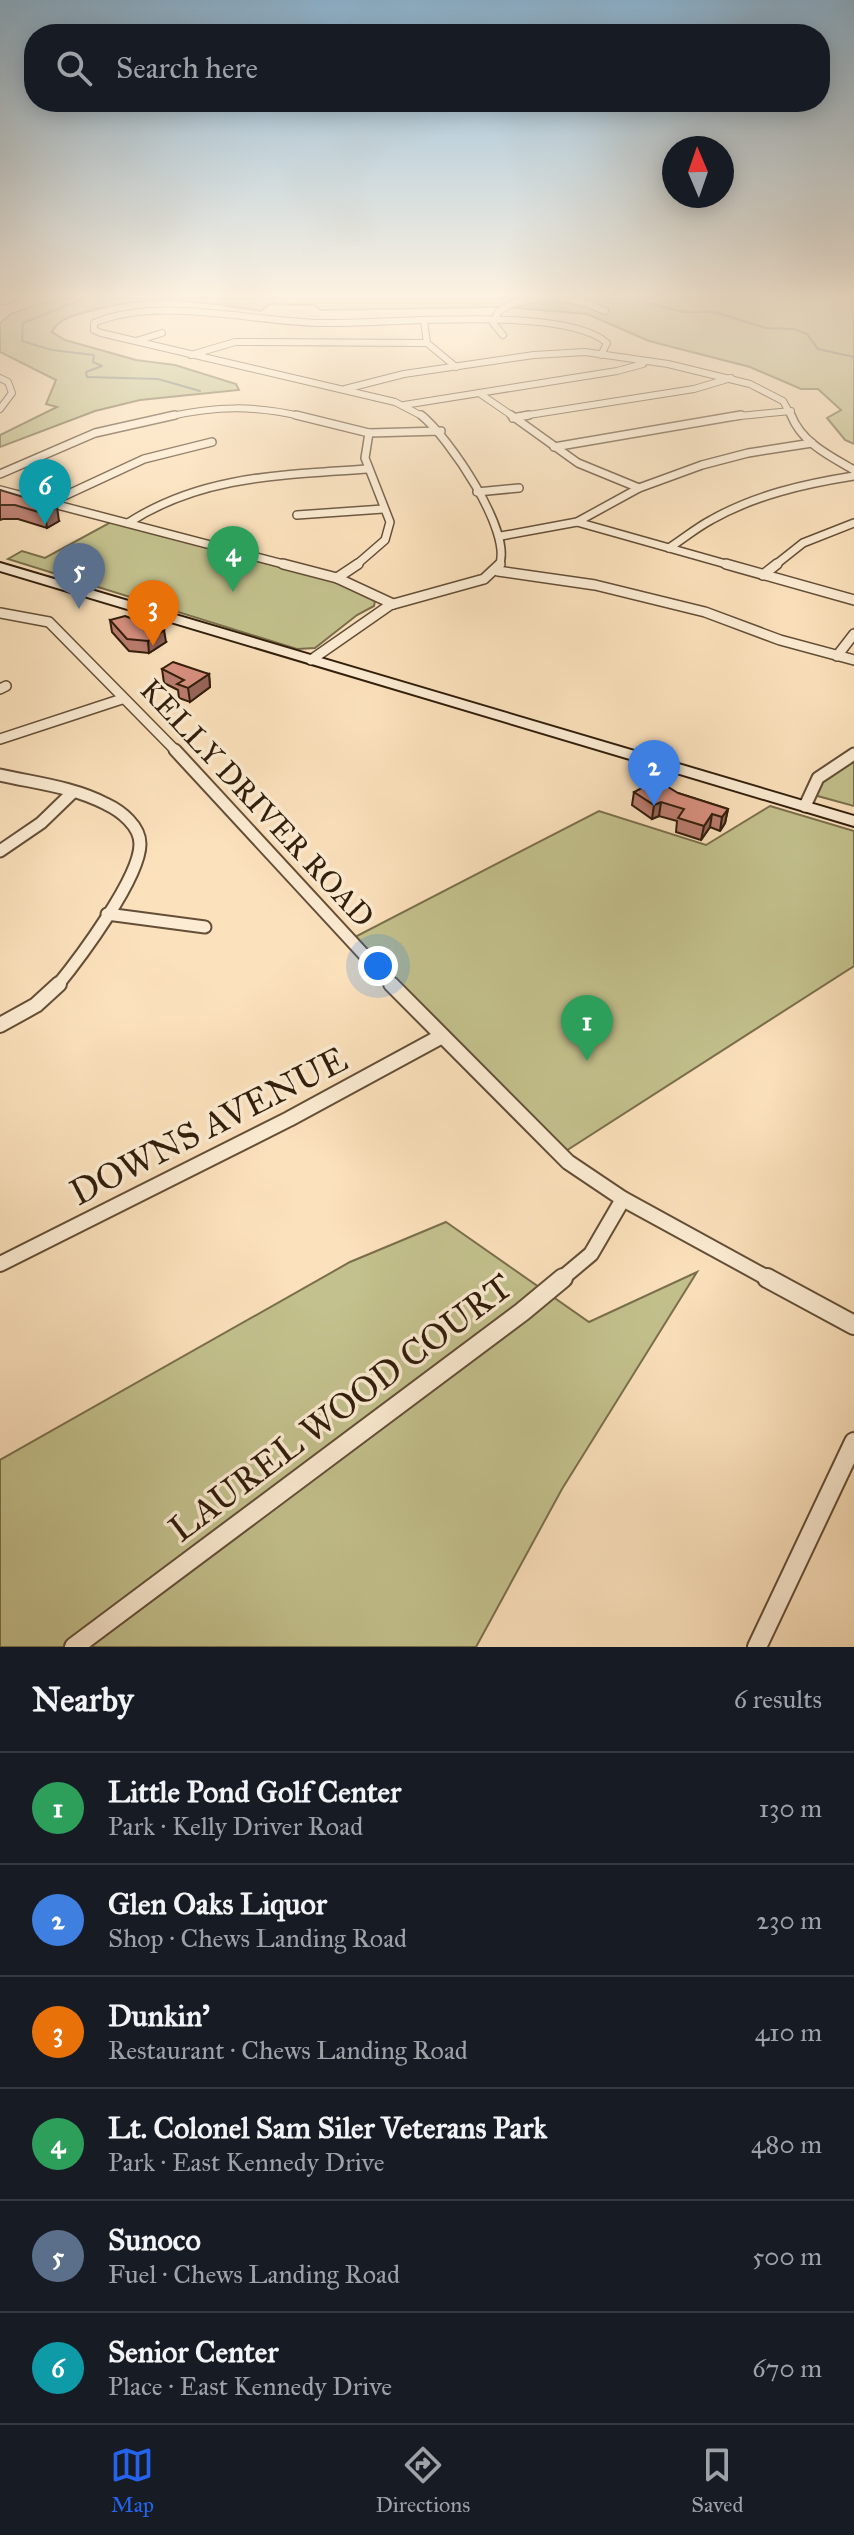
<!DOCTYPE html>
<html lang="en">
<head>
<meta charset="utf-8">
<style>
  :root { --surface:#171b24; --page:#242831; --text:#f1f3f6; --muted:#9ea1a6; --line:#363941; --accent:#2563eb }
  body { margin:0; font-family:"IM FELL Great Primer",serif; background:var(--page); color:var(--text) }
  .compass { position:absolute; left:662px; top:136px; width:72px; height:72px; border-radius:50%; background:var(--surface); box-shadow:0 4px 20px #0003; rotate:358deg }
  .you { position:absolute; left:378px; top:966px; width:28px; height:28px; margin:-20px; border:6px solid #fff; border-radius:50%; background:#1a73e8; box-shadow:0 0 0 12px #1a73e833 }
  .badge { display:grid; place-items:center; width:52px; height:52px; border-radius:50%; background:var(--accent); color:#fff; font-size:26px; font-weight:700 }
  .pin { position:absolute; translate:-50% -66px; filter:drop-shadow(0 2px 4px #0008) }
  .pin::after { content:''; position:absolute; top:42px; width:28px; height:24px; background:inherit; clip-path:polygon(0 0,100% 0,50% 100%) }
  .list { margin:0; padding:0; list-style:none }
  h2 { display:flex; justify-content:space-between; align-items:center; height:104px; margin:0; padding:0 32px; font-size:34px }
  h2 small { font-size:26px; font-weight:400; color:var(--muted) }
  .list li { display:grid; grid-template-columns:52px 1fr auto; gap:24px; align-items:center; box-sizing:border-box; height:112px; padding:0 32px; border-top:2px solid var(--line) }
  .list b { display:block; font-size:30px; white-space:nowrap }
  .list p { margin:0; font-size:26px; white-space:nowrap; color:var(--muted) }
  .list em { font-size:26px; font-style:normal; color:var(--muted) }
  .icon { flex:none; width:44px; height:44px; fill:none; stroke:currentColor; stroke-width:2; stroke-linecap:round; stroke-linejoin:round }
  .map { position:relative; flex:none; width:854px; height:1647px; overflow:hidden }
  .search { position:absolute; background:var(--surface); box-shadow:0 4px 20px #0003; left:24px; right:24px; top:24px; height:88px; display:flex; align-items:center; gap:20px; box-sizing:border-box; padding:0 28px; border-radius:32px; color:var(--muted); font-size:30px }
  .sheet { height:776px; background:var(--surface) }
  nav { display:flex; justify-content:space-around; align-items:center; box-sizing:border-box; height:112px; border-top:2px solid var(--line); background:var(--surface); font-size:22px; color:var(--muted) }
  nav a { display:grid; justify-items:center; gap:4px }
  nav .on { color:var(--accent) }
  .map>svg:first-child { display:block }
</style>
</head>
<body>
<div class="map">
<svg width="854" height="1647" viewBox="0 0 854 1647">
  <rect width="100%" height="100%" fill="#fbe1bc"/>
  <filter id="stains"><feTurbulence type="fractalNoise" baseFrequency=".0025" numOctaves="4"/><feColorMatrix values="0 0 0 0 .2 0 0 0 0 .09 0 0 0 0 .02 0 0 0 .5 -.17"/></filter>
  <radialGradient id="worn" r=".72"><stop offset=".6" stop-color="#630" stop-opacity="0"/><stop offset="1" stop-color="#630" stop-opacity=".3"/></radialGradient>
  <g fill="#c3c18d" stroke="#7a6f4c" stroke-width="2">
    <path d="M56 298H854V444L845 440 827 418 841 410 818 389H801L750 367 649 341 587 314 504 307 321 310 314 305 270 304 261 311C196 301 159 293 94 310 79 314 59 317 52 332L65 340 136 360 175 365 236 384 239 390 140 400 95 411 0 447V435L57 407 46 404 56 380 0 352V323L11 314Z"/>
    <path d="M111 522 339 583 375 601 374 606 357 615 315 648 297 649 8 559 22 551 45 558Z"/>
    <path d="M854 758V806L814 795 829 768Z"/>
    <path d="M770 806 854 831V966L558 1156 351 939 599 811 706 845Z"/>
    <path d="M446 1222 589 1322 697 1272 562 1489 476 1647H0V1460L350 1262Z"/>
  </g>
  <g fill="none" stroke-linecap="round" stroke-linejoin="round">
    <g stroke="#757c75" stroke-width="2">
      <path d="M85 298 23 323 22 341 52 350 94 355 93 362 102 366 86 372 87 377 158 379 200 391"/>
      <path d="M630 298 683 312H714L766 328 794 329 807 334 818 349 854 357"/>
    </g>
    <defs>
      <g id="street-far5">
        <path d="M0 301 10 300"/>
        <path d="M424 321 427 343 456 367"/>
        <path d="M503 335 493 323 498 312C529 291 573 296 605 311"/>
        <path d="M136 341 162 333"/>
        <path d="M191 355 235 342 427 343"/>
        <path d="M0 378 8 382 12 393 0 409"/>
        <path d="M345 389 404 374 534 355 585 352 668 364 750 384 783 401 792 417"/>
        <path d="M479 393 514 417"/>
        <path d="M404 405 617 371 643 364"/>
        <path d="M166 417C216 406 255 405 304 417"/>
        <path d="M424 417 395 402 101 333 94 330V323C157 296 249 321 318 323 381 325 563 304 607 343L601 355"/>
        <path d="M516 417 694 389 731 378"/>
        <path d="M729 417 791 411"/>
      </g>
      <g id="street-far4">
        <path d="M296 415 369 433 441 431"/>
        <path d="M421 415C448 436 514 533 499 566"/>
        <path d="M511 415 578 463 639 488"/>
        <path d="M791 415C802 443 830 456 854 470"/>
        <path d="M513 418 529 415"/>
        <path d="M554 447 741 415"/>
        <path d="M0 474 95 433 175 415"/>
        <path d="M0 490 291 566"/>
        <path d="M477 492 519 488"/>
        <path d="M49 503 144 459 212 442"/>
        <path d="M297 515 383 509"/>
        <path d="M577 522 733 566"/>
        <path d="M128 523C202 475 283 475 368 469"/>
        <path d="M501 536 577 522 639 488 702 465 748 453 812 443"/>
        <path d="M669 548C683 539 696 528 711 520 755 495 804 484 854 476"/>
        <path d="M355 566 385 540 390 522 365 458 369 433"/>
        <path d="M774 566 803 543 854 523"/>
      </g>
      <g id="street-far3">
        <path d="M283 564 337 578 393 604"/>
        <path d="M726 564 854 600"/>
        <path d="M498 571 595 585 705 612 780 640 854 660"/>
        <path d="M763 575 777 564"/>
        <path d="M337 578 358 564"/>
        <path d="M0 613 49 622 177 752"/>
        <path d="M837 656 854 634"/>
        <path d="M311 660 390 605 484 579 500 564"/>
        <path d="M0 689 6 686"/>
        <path d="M0 739 122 699"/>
      </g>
      <g id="street-far2">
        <path d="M175 750 393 986"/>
        <path d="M0 775C35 783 74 787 106 804 121 811 140 826 140 844 140 878 79 959 57 986"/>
        <path d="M805 806 818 778 854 754"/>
        <path d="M0 851 41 823 72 793"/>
        <path d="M107 914 205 927"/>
      </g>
      <g id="street-far1">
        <path d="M391 984 568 1162 623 1199 771 1280"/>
        <path d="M0 1025 36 1005 59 984"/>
        <path d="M0 1264 289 1119 442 1036"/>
        <path d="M560 1280 591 1254 623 1199"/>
      </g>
      <g id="street">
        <path d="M767 1278 854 1325"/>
        <path d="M74 1647 522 1312 563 1278"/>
        <path d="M757 1647 854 1442"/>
      </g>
      <path id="secondary" d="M0 563 854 816V826L0 571Z"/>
    </defs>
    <use href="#street-far5" stroke="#644e37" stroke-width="8"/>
    <use href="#street-far4" stroke="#644e37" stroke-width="10"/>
    <use href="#street-far3" stroke="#644e37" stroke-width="12"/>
    <use href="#street-far2" stroke="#644e37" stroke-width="15"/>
    <use href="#street-far1" stroke="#644e37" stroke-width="18"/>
    <use href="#street" stroke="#644e37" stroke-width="22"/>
    <use href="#secondary" stroke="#311d0b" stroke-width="4"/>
    <use href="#street-far5" stroke="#fcecd3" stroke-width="6"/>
    <use href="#street-far4" stroke="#fcecd3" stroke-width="7"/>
    <use href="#street-far3" stroke="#fcecd3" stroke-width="9"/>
    <use href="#street-far2" stroke="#fcecd3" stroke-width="11"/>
    <use href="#street-far1" stroke="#fcecd3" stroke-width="14"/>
    <use href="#street" stroke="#fcecd3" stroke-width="18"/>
    <use href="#secondary" fill="#fcecd3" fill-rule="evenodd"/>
  </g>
  <g fill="#bb7c6e" stroke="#311d0b" stroke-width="2">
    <path d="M0 490 59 521 47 528 18 519H3L0 520Z"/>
    <path d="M110 620 166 642 149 653 129 651 112 632Z"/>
    <path d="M162 669 209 674 210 687 190 702 179 698 178 690 164 683Z"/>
    <path d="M634 792 678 793 728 809 725 823 720 831 710 827 701 840 676 832 677 821 659 816 652 819 632 805Z"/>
  </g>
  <g fill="#98655a" stroke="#311d0b" stroke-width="2">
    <path d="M57 507 59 521 47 528 45 514Z"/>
    <path d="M164 630 166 642 149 653 148 641Z"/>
    <path d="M209 674 210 687 190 702 188 688Z"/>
    <path d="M661 802 659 816 652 819 654 805Z"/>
    <path d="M728 809 725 823 720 831 722 817Z"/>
    <path d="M712 814 710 827 701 840 704 826Z"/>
  </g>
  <g fill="#d99080" stroke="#311d0b" stroke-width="2">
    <path d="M0 490 57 507 45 514 15 505H0Z"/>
    <path d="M125 616 164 630 148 641 127 639 110 620Z"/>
    <path d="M173 662 209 674 188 688 177 684 184 680 162 669Z"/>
    <path d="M657 780 678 793 728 809 722 817 712 814 704 826 678 818 684 809 661 802 654 805 634 792Z"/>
  </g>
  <linearGradient id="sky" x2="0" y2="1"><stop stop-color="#8cb7d6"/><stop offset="0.56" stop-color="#fdf2e1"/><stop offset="1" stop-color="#fdf2e1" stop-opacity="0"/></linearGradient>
  <rect width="854" height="529" fill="url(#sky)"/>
  <g text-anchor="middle" stroke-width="7" stroke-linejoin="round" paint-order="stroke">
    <g font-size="30" fill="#311d0b" stroke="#fcecd3">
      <text transform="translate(257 803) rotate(47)" y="10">KELLY DRIVER ROAD</text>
    </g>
    <g font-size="36" fill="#311d0b" stroke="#fcecd3">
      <text transform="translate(208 1125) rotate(-27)" y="13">DOWNS AVENUE</text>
      <text transform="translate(340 1407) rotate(-37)" y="13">LAUREL WOOD COURT</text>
    </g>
  </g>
  <rect width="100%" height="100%" filter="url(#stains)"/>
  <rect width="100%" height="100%" fill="url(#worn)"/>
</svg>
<svg class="compass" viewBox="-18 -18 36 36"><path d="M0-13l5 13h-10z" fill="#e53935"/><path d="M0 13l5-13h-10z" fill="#9ea1a6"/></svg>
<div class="you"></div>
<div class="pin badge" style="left:587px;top:1061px;background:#2e9e5b">1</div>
<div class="pin badge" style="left:654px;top:806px;background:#3f7fe0">2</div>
<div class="pin badge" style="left:153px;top:646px;background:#e8710a">3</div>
<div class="pin badge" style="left:233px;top:592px;background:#2e9e5b">4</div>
<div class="pin badge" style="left:79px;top:609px;background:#5c6f8a">5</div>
<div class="pin badge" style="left:45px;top:525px;background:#0f9aa8">6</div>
<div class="search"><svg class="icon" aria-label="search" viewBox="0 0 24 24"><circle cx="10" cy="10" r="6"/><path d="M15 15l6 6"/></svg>Search here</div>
</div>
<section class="sheet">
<h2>Nearby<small>6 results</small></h2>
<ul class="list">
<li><span class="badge" style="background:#2e9e5b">1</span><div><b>Little Pond Golf Center</b><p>Park · Kelly Driver Road</p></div><em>130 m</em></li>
<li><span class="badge" style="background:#3f7fe0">2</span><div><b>Glen Oaks Liquor</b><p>Shop · Chews Landing Road</p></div><em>230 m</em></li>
<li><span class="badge" style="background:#e8710a">3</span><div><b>Dunkin'</b><p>Restaurant · Chews Landing Road</p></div><em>410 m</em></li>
<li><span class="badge" style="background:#2e9e5b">4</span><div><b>Lt. Colonel Sam Siler Veterans Park</b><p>Park · East Kennedy Drive</p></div><em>480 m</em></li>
<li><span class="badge" style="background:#5c6f8a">5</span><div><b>Sunoco</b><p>Fuel · Chews Landing Road</p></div><em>500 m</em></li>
<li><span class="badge" style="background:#0f9aa8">6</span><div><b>Senior Center</b><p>Place · East Kennedy Drive</p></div><em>670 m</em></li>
</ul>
</section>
<nav>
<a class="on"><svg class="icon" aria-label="map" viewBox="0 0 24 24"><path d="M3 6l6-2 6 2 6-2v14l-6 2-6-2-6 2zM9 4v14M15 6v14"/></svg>Map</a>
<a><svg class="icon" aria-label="directions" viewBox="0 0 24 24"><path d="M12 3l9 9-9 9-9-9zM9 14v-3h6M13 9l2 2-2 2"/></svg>Directions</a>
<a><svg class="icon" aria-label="saved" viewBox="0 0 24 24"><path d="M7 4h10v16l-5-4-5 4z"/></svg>Saved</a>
</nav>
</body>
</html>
